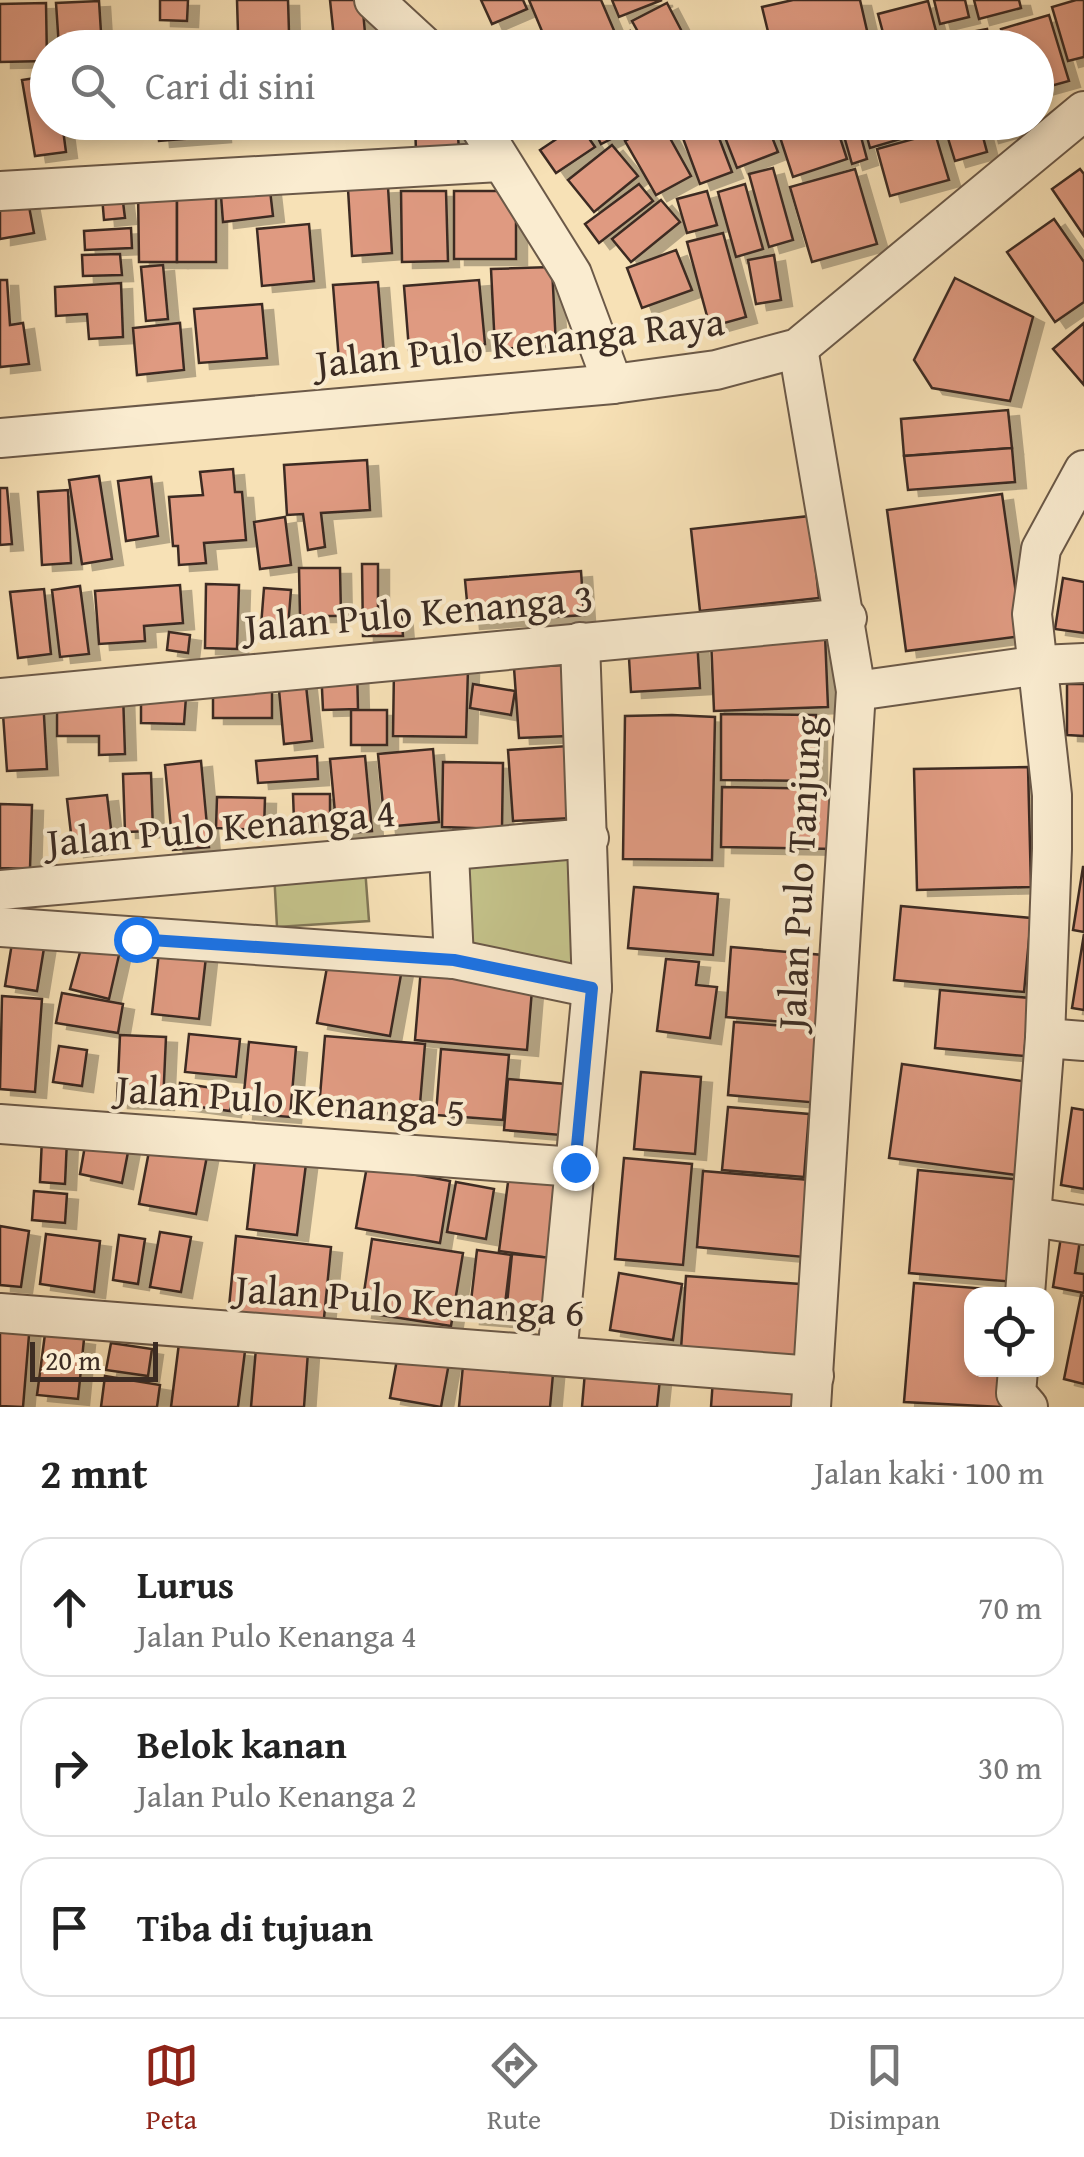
<!DOCTYPE html>
<html lang="id">
<head>
<meta charset="utf-8">
<style>
  :root { --surface:#fff; --page:#f6f6f6; --text:#222; --muted:#767676; --line:#e0e0e0; --accent:#8f2418 }
  body { margin:0; font-family:"Gentium Book Plus",serif; background:var(--page); color:var(--text) }
  .controls { position:absolute; right:30px; bottom:30px; display:grid; overflow:hidden; border-radius:20px; box-shadow:0 5px 15px #0003 }
  .controls button { width:90px; height:90px; display:grid; place-items:center; padding:0; border:0; border-bottom:2px solid var(--line); background:var(--surface); color:var(--text); font:50px sans-serif }
  .scale { position:absolute; left:30px; bottom:25px; width:128px; box-sizing:border-box; padding-left:10px; border:5px solid #3c2c23; border-top:0; font-size:28px; line-height:35px; white-space:nowrap; color:#3c2c23; -webkit-text-stroke:8px #faecd0; paint-order:stroke }
  .stop { position:absolute; width:30px; height:30px; margin:-22px; border:8px solid #1a73e8; border-radius:50%; background:#fff }
  .stop.end { background:#1a73e8; border-color:#fff; box-shadow:0 2px 10px #0008 }
  .list { margin:0; padding:0; list-style:none }
  h2 { display:flex; justify-content:space-between; align-items:center; height:130px; margin:0; padding:0 40px; font-size:42px }
  h2 small { font-size:32px; font-weight:400; color:var(--muted) }
  .list li { display:grid; grid-template-columns:65px 1fr auto; gap:30px; align-items:center; box-sizing:border-box; height:140px; margin:0 20px 20px; padding:0 20px; border:2px solid var(--line); border-radius:30px }
  .list b { display:block; font-size:38px; white-space:nowrap }
  .list p { margin:0; font-size:32px; white-space:nowrap; color:var(--muted) }
  .list em { font-size:32px; font-style:normal; color:var(--muted) }
  .icon { flex:none; width:55px; height:55px; fill:none; stroke:currentColor; stroke-width:2; stroke-linecap:round; stroke-linejoin:round }
  .map { position:relative; flex:none; width:1084px; height:1407px; overflow:hidden }
  .search { position:absolute; background:var(--surface); box-shadow:0 5px 15px #0003; left:30px; right:30px; top:30px; height:110px; display:flex; align-items:center; gap:25px; box-sizing:border-box; padding:0 35px; border-radius:55px; color:var(--muted); font-size:38px }
  .sheet { height:610px; background:var(--surface) }
  nav { display:flex; justify-content:space-around; align-items:center; box-sizing:border-box; height:140px; border-top:2px solid var(--line); background:var(--surface); font-size:28px; color:var(--muted) }
  nav a { display:grid; justify-items:center; gap:5px }
  nav .on { color:var(--accent) }
  .map>svg:first-child { display:block }
</style>
</head>
<body>
<div class="map">
<svg width="1084" height="1407" viewBox="0 0 1084 1407">
  <defs>
    <filter id="shadow"><feDropShadow dx="11" dy="6" stdDeviation="0" flood-color="#0004"/></filter>
  </defs>
  <rect width="100%" height="100%" fill="#f7e1b6"/>
  <filter id="stains"><feTurbulence type="fractalNoise" baseFrequency=".002" numOctaves="4"/><feColorMatrix values="0 0 0 0 .2 0 0 0 0 .09 0 0 0 0 .02 0 0 0 .5 -.17"/></filter>
  <radialGradient id="worn" r=".72"><stop offset=".6" stop-color="#630" stop-opacity="0"/><stop offset="1" stop-color="#630" stop-opacity=".3"/></radialGradient>
  <g fill="#c3c189" stroke="#807656" stroke-width="2.5">
    <path d="M586 854 583 978 462 951 457 865Z"/>
    <path d="M365 868 369 921 277 927 274 872Z"/>
  </g>
  <g fill="#df9a81" stroke="#3c2c23" stroke-width="2.5" filter="url(#shadow)">
    <path d="M160 0H188L187 21 160 20Z"/>
    <path d="M237 0H288L289 32 238 33Z"/>
    <path d="M330 0H362L366 44 335 48Z"/>
    <path d="M481 0H523L527 9 492 24Z"/>
    <path d="M529 0H601L616 35 587 48H549Z"/>
    <path d="M612 0H662L619 17Z"/>
    <path d="M793 0H860L871 48H772L762 7Z"/>
    <path d="M934 0H965L969 17 940 24Z"/>
    <path d="M974 0H1019L1021 8 979 19Z"/>
    <path d="M1076 0H1084V57L1068 61 1052 7Z"/>
    <path d="M99 1 102 48H59L56 3Z"/>
    <path d="M928 1 936 31 886 44 878 14Z"/>
    <path d="M46 3 47 61 0 62V4Z"/>
    <path d="M667 3 690 47 689 48H647L632 21Z"/>
    <path d="M1049 15 1069 81 1036 90V48H1006L1001 29Z"/>
    <path d="M987 29 990 48H915L914 43Z"/>
    <path d="M630 31 639 48H597Z"/>
    <path d="M155 34 193 35V48H154Z"/>
    <path d="M48 76V122H62L66 152 35 156 22 80Z"/>
    <path d="M157 122H219L220 136 159 141Z"/>
    <rect x="308" y="122" width="43" height="9"/>
    <path d="M415 122H457L459 150 416 152Z"/>
    <path d="M590 122H626L629 130 601 144Z"/>
    <path d="M661 122 691 176 656 195 625 141Z"/>
    <path d="M677 122H713L732 172 700 184Z"/>
    <path d="M719 122H766L778 152 737 168Z"/>
    <path d="M775 122H835L847 159 793 177Z"/>
    <path d="M840 122H857L867 159 852 164Z"/>
    <path d="M863 122H907L911 136 870 148Z"/>
    <path d="M943 122H979L987 152 955 161Z"/>
    <path d="M984 122H1019L1020 128 988 137Z"/>
    <path d="M579 124 595 147 556 173 540 150Z"/>
    <path d="M935 133 949 180 890 196 877 149Z"/>
    <path d="M612 145 638 176 594 212 568 180Z"/>
    <path d="M773 168 793 240 769 247 749 174Z"/>
    <path d="M855 169 877 244 812 262 790 187Z"/>
    <path d="M1080 169 1084 174V236L1052 189Z"/>
    <path d="M639 184 653 201 599 243 585 224Z"/>
    <path d="M745 184 763 249 736 257 718 192Z"/>
    <path d="M388 187 392 253 352 256 348 189Z"/>
    <path d="M138 188H177V262H139Z"/>
    <rect x="177" y="188" width="39" height="74"/>
    <path d="M270 190 273 216 223 222 221 196Z"/>
    <path d="M401 191H446L448 261 402 262Z"/>
    <rect x="454" y="191" width="62" height="68"/>
    <path d="M707 191 717 225 687 233 677 199Z"/>
    <path d="M122 194 125 218 104 220 102 196Z"/>
    <path d="M661 200 680 222 631 262 612 239Z"/>
    <path d="M28 201 34 233 0 239V207Z"/>
    <path d="M1054 219 1084 262V302L1055 322 1007 252Z"/>
    <path d="M309 224 314 281 262 286 257 229Z"/>
    <path d="M131 228 132 248 85 250 84 231Z"/>
    <path d="M723 233 746 317 710 327 687 242Z"/>
    <path d="M676 250 692 290 642 308 627 268Z"/>
    <path d="M120 254 122 275 83 276 82 255Z"/>
    <path d="M774 255 781 300 756 304 748 260Z"/>
    <path d="M163 265 168 319 146 321 141 267Z"/>
    <path d="M552 267 556 346 495 349 491 269Z"/>
    <path d="M955 278 1033 317 1010 401 932 388 914 360Z"/>
    <path d="M0 280H7L10 325 23 323 29 364 0 367Z"/>
    <path d="M479 280 485 344 409 350 404 286Z"/>
    <path d="M378 282 384 357 339 361 333 285Z"/>
    <path d="M121 283 123 337 89 339 87 314 56 316 55 287Z"/>
    <path d="M262 304 267 358 199 363 194 309Z"/>
    <path d="M180 323 184 370 137 375 133 328Z"/>
    <path d="M1084 323V385L1053 349Z"/>
    <path d="M1008 410 1012 448 904 456 901 419Z"/>
    <path d="M1012 448 1015 482 908 490 904 456Z"/>
    <path d="M367 460 370 510 321 513 325 547 308 550 303 514 287 515 284 465Z"/>
    <path d="M233 469 235 492H242L246 540 204 543 206 563 179 565 178 546H173L169 497 203 495 200 472Z"/>
    <path d="M99 476 112 559 82 564 69 480Z"/>
    <path d="M151 477 158 536 126 541 118 481Z"/>
    <path d="M0 488H7L12 544 0 545Z"/>
    <path d="M68 490 71 563 42 565 38 492Z"/>
    <path d="M1002 494 1022 636 906 651 887 510Z"/>
    <path d="M810 516 819 598 700 611 691 529Z"/>
    <path d="M285 517 291 565 260 569 254 522Z"/>
    <path d="M362 564H378V613L401 611 403 636H363Z"/>
    <path d="M299 568H340L341 616H300Z"/>
    <path d="M581 571 584 615 469 623 465 580Z"/>
    <path d="M1063 578 1084 582V633L1055 629Z"/>
    <path d="M206 584 239 585 237 649 205 648Z"/>
    <path d="M180 585 183 623 144 626 145 641 99 644 95 591Z"/>
    <path d="M80 586 89 654 60 657 52 590Z"/>
    <path d="M264 588 291 590 288 628 261 626Z"/>
    <path d="M44 589 51 654 18 658 10 592Z"/>
    <path d="M169 632 190 635 188 653 167 650Z"/>
    <path d="M825 635 828 707 714 711 711 638Z"/>
    <path d="M697 639 700 688 631 692 628 641Z"/>
    <path d="M563 665 568 736 519 738 514 668Z"/>
    <path d="M357 667 358 709 323 710 321 668Z"/>
    <path d="M394 668 468 669 466 737 393 736Z"/>
    <path d="M305 676 312 741 284 744 278 679Z"/>
    <path d="M473 684 515 691 511 715 470 708Z"/>
    <path d="M1067 684H1084V736L1067 735Z"/>
    <rect x="213" y="689" width="59" height="29"/>
    <path d="M57 693H123L125 754 99 755V736H57Z"/>
    <path d="M141 695 186 697 184 724 141 723Z"/>
    <path d="M43 698 47 769 7 771 2 700Z"/>
    <rect x="351" y="710" width="36" height="35"/>
    <path d="M721 714 816 715V781L721 780Z"/>
    <path d="M672 715 715 717 712 860 623 859 625 716Z"/>
    <path d="M568 746 573 818 513 821 508 750Z"/>
    <path d="M433 749 439 822 385 827 378 754Z"/>
    <path d="M317 756 318 779 258 783 256 761Z"/>
    <path d="M365 756 372 831 337 834 330 759Z"/>
    <path d="M201 761 209 847 173 850 165 765Z"/>
    <path d="M443 762 503 763 502 829 442 827Z"/>
    <path d="M1028 767 1031 887 917 890 914 769Z"/>
    <path d="M151 773 153 831 125 832 123 774Z"/>
    <path d="M722 787 837 789 836 849 721 847Z"/>
    <path d="M293 794H330V821H294Z"/>
    <path d="M107 795 113 846 73 851 67 799Z"/>
    <path d="M217 797 265 798 264 830 216 828Z"/>
    <path d="M0 804 32 805 30 869 0 868Z"/>
    <path d="M1083 867H1084V932L1073 930Z"/>
    <path d="M634 887 718 894 713 955 628 948Z"/>
    <path d="M901 906 1031 918 1024 992 894 980Z"/>
    <path d="M1084 934V1010L1072 1008Z"/>
    <path d="M13 937 45 942 37 991 5 986Z"/>
    <path d="M160 943 207 948 199 1019 152 1014Z"/>
    <path d="M82 945 119 955 109 999 70 989Z"/>
    <path d="M731 947 823 955 817 1025 726 1017Z"/>
    <path d="M329 956 402 969 390 1036 317 1023Z"/>
    <path d="M666 959 699 962 696 985 717 987 710 1038 657 1031Z"/>
    <path d="M421 968 533 978 527 1050 415 1040Z"/>
    <path d="M940 990 1030 998 1024 1056 935 1048Z"/>
    <path d="M62 993 123 1004 118 1033 56 1023Z"/>
    <path d="M2 996 42 999 35 1092 0 1089Z"/>
    <path d="M734 1022 826 1029 820 1103 728 1095Z"/>
    <path d="M189 1034 240 1039 236 1077 185 1072Z"/>
    <path d="M120 1035 166 1037 163 1104 117 1102Z"/>
    <path d="M325 1036 425 1044 419 1116 319 1108Z"/>
    <path d="M249 1042 296 1047 290 1117 242 1113Z"/>
    <path d="M59 1046 87 1050 82 1086 53 1082Z"/>
    <path d="M441 1049 509 1055 503 1120 436 1115Z"/>
    <path d="M902 1064 1036 1083 1023 1176 889 1158Z"/>
    <path d="M641 1072 701 1077 695 1154 634 1149Z"/>
    <path d="M508 1079 577 1085 572 1136 504 1130Z"/>
    <path d="M180 1083 232 1091 230 1111 177 1104Z"/>
    <path d="M728 1107 809 1114 804 1177 722 1170Z"/>
    <path d="M1072 1108 1084 1110V1189L1061 1185Z"/>
    <path d="M42 1138 67 1140 65 1184 40 1182Z"/>
    <path d="M86 1140 129 1147 122 1183 80 1174Z"/>
    <path d="M150 1146 207 1156 196 1214 139 1204Z"/>
    <path d="M256 1150 307 1156 297 1235 247 1229Z"/>
    <path d="M624 1158 692 1164 683 1265 615 1259Z"/>
    <path d="M367 1166 450 1181 440 1243 356 1228Z"/>
    <path d="M510 1167 568 1175 557 1259 499 1251Z"/>
    <path d="M918 1170 1024 1180 1015 1282 909 1273Z"/>
    <path d="M703 1171 822 1181 815 1258 697 1247Z"/>
    <path d="M456 1182 494 1189 486 1239 447 1232Z"/>
    <path d="M34 1191 67 1194 65 1223 32 1220Z"/>
    <path d="M0 1226 29 1231 21 1287 0 1285Z"/>
    <path d="M160 1232 191 1237 181 1292 150 1287Z"/>
    <path d="M46 1234 100 1241 94 1292 40 1284Z"/>
    <path d="M119 1235 145 1239 138 1284 113 1280Z"/>
    <path d="M236 1236 331 1247 323 1328 228 1317Z"/>
    <path d="M1061 1237 1080 1240 1075 1273 1084 1274V1293L1053 1287Z"/>
    <path d="M372 1239 463 1253 451 1326 361 1312Z"/>
    <path d="M477 1250 511 1255 503 1321 469 1318Z"/>
    <path d="M512 1254 562 1259 555 1319 506 1314Z"/>
    <path d="M619 1273 682 1284 673 1340 610 1330Z"/>
    <path d="M686 1276 815 1285 810 1359 681 1349Z"/>
    <path d="M914 1283 1012 1291 1011 1294H972V1370H1005L1002 1407 904 1402Z"/>
    <path d="M1081 1295 1084 1296V1384L1064 1379Z"/>
    <path d="M0 1321 30 1323 23 1407 0 1406Z"/>
    <path d="M45 1334 84 1339 78 1399 37 1395Z"/>
    <path d="M111 1343 152 1349 148 1376 106 1370Z"/>
    <path d="M179 1343 245 1351 238 1407H171Z"/>
    <path d="M256 1348 308 1352 304 1407H251Z"/>
    <path d="M398 1354 449 1363 441 1407 390 1398Z"/>
    <path d="M464 1355 554 1363 550 1407H459Z"/>
    <path d="M585 1372 660 1379 657 1407H582Z"/>
    <path d="M105 1376 160 1385 157 1407H101Z"/>
    <path d="M713 1379 807 1387 805 1407H711Z"/>
  </g>
  <g fill="none" stroke-linecap="round" stroke-linejoin="round">
    <defs>
      <g id="street">
        <path d="M374 0 426 48"/>
        <path d="M477 122 572 274 613 384"/>
        <path d="M0 191 499 162"/>
        <path d="M798 348 856 691 811 1407"/>
        <path d="M0 438 613 384 716 370 798 348 1084 111"/>
        <path d="M856 691 1040 665 1084 663"/>
        <path d="M0 698 847 618"/>
        <path d="M449 854 454 959"/>
        <path d="M0 890 589 838"/>
        <path d="M0 927 454 959 592 988"/>
        <path d="M1045 1038 1084 1041"/>
        <path d="M0 1124 575 1167"/>
        <path d="M1032 1217 1084 1225"/>
        <path d="M1025 1294 1045 1038 1052 849V795L1032 614 1041 549 1084 470"/>
        <path d="M0 1313 814 1376"/>
        <path d="M557 1356 592 988 580 642"/>
        <path d="M1018 1370 1016 1393 1028 1407"/>
      </g>
    </defs>
    <use href="#street" stroke="#6b5948" stroke-width="42"/>
    <use href="#street" stroke="#faecd0" stroke-width="38"/>
  </g>
  <g fill="none" stroke-linecap="round" stroke-linejoin="round">
    <path stroke="#1a73e8" stroke-width="12" d="M136 939 454 960 592 988 575 1167"/>
  </g>
  <g text-anchor="middle" stroke-width="8" stroke-linejoin="round" paint-order="stroke">
    <g font-size="40" fill="#3c2c23" stroke="#faecd0">
      <text transform="translate(520 342) rotate(-6)" y="14">Jalan Pulo Kenanga Raya</text>
      <text transform="translate(419 612) rotate(-5)" y="14">Jalan Pulo Kenanga 3</text>
      <text transform="translate(221 827) rotate(-5)" y="14">Jalan Pulo Kenanga 4</text>
      <text transform="translate(799 873) rotate(-87)" y="14">Jalan Pulo Tanjung</text>
      <text transform="translate(291 1100) rotate(4)" y="14">Jalan Pulo Kenanga 5</text>
      <text transform="translate(410 1300) rotate(4)" y="14">Jalan Pulo Kenanga 6</text>
    </g>
  </g>
  <rect width="100%" height="100%" filter="url(#stains)"/>
  <rect width="100%" height="100%" fill="url(#worn)"/>
</svg>
<div class="controls">
<button><svg class="icon" aria-label="locate" viewBox="0 0 24 24"><circle cx="12" cy="12" r="6"/><path d="M12 2v4M12 18v4M2 12h4M18 12h4"/></svg></button>
</div>
<div class="scale">20 m</div>
<div class="stop" style="left:136px;top:939px"></div>
<div class="stop end" style="left:575px;top:1167px"></div>
<div class="search"><svg class="icon" aria-label="search" viewBox="0 0 24 24"><circle cx="10" cy="10" r="6"/><path d="M15 15l6 6"/></svg>Cari di sini</div>
</div>
<section class="sheet">
<h2>2 mnt<small>Jalan kaki · 100 m</small></h2>
<ul class="list">
<li><svg class="icon" aria-label="ahead" viewBox="0 0 24 24"><path d="M12 20V5M6 11l6-6 6 6"/></svg><div><b>Lurus</b><p>Jalan Pulo Kenanga 4</p></div><em>70 m</em></li>
<li><svg class="icon" aria-label="right" viewBox="0 0 24 24"><path d="M7 20v-9h11M14 6l5 5-5 5"/></svg><div><b>Belok kanan</b><p>Jalan Pulo Kenanga 2</p></div><em>30 m</em></li>
<li><svg class="icon" aria-label="arrive" viewBox="0 0 24 24"><path d="M6 21V4h12l-3 4 3 4H6"/></svg><div><b>Tiba di tujuan</b></div></li>
</ul>
</section>
<nav>
<a class="on"><svg class="icon" aria-label="map" viewBox="0 0 24 24"><path d="M3 6l6-2 6 2 6-2v14l-6 2-6-2-6 2zM9 4v14M15 6v14"/></svg>Peta</a>
<a><svg class="icon" aria-label="directions" viewBox="0 0 24 24"><path d="M12 3l9 9-9 9-9-9zM9 14v-3h6M13 9l2 2-2 2"/></svg>Rute</a>
<a><svg class="icon" aria-label="saved" viewBox="0 0 24 24"><path d="M7 4h10v16l-5-4-5 4z"/></svg>Disimpan</a>
</nav>
</body>
</html>
